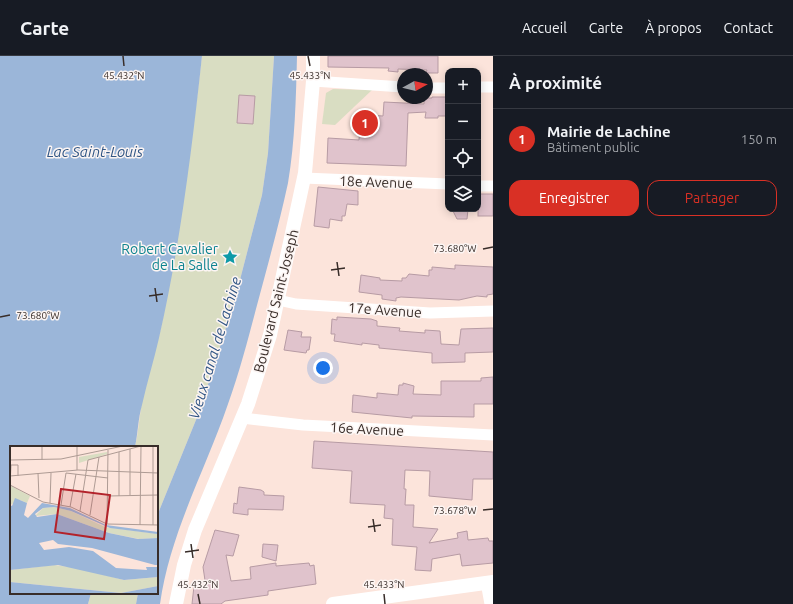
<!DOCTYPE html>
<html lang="fr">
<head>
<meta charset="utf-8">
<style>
  :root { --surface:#171b24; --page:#20242c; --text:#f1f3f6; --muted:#9ea1a6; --line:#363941; --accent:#d93025 }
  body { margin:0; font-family:Ubuntu,sans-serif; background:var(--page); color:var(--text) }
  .controls { position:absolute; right:12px; top:12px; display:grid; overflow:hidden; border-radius:8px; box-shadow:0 2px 10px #0003 }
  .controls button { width:36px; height:36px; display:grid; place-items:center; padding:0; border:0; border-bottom:1px solid var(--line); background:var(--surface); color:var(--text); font:20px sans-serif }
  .compass { position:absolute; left:397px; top:12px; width:36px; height:36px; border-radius:50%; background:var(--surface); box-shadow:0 2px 10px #0003; rotate:82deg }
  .you { position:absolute; left:323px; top:312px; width:14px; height:14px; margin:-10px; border:3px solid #fff; border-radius:50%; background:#1a73e8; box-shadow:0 0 0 6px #1a73e833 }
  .badge { display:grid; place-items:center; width:26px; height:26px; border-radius:50%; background:var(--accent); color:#fff; font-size:13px; font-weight:700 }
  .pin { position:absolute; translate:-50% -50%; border:2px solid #fff; box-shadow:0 1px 4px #0006 }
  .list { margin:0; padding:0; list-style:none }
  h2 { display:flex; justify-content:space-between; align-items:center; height:52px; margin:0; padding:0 16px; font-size:17px }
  h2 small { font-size:13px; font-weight:400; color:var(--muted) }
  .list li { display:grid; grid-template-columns:26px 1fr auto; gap:12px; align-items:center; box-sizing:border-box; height:60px; padding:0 16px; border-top:1px solid var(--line) }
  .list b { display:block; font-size:15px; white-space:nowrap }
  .list p { margin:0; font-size:13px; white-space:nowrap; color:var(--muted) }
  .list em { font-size:13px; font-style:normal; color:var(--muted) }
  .actions { display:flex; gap:8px; padding:12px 16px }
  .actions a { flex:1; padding:9px 0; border:1px solid var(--accent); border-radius:12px; text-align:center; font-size:14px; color:var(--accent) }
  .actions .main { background:var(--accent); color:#fff }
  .icon { flex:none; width:22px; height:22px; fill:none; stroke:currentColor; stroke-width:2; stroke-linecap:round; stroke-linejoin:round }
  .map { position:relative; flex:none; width:493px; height:548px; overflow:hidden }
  header { display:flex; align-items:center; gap:24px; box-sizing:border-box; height:56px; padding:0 20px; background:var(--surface); border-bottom:1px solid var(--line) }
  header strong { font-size:19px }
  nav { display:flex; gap:22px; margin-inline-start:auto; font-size:14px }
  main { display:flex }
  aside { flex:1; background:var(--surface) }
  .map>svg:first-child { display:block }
</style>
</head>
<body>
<header>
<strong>Carte</strong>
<nav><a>Accueil</a><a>Carte</a><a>À propos</a><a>Contact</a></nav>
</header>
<main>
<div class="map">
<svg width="493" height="548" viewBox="0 0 493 548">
  <rect width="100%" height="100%" fill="#fce4db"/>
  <g fill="#d9ddc2">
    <path d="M202 0H274L268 97 262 139 235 243 200 354 157 460V391H135C138 378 139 365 141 352 145 323 156 295 162 267 178 178 192 89 202 0Z"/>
    <path d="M333 33 372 34 335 69 322 68 326 37Z"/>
    <path d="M91 537H138L136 548H88Z"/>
  </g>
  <g fill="#9bb6d9">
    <path d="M0 0H202C192 93 180 190 159 282 154 304 147 326 142 349 138 363 138 377 135 391H11V537H91L88 548H0Z"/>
    <path d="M274 0H297C296 42 295 86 288 127 280 164 270 201 260 238 250 275 241 312 228 348 205 415 170 477 160 548H136L138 537H157V460L200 354 235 243 262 139 268 97Z"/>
  </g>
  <g fill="#e0c3cc" stroke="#b79ba4">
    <path d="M328 0H438V17H426L427 14 398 13V16L388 15 389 12 328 11Z"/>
    <path d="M239 39 255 40 253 68 237 67Z"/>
    <path d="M432 41H448V60H438V62H425L426 56 408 57 406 110 327 107 328 82 359 84 360 66 366 59 383 60 384 46 424 48V42H432Z"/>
    <path d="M318 131 358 135V149L347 148 345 160H342V165L330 163 329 172 314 170Z"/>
    <rect x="478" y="138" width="15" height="22"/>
    <path d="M452 153H468L467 163H457Z"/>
    <path d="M455 209 493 211V238L487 239V241L477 240 459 244 401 241 396 242V245L382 243V239L359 236 361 219 380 222V224L402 225V222H406L409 218 429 220V214H432V211L455 213Z"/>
    <path d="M337 261 371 263 377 265V270L400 272 399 275 425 277V274L440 275 441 288 459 289 461 273 493 272V296L465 297V306L432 307V297L379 292V289L362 287V289L334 285 335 278H331L332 263 337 264Z"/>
    <path d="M288 274 302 276 301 281H311L309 294H307L306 297 284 294Z"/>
    <path d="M493 321V348H474V361L412 360V362L352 356 353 339 377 342V337L398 339 399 329H403V327L414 330 413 338 441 339V325H481V322Z"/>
    <path d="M314 385 493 396V423H473L472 444 429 440 430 415 405 414 404 433H406L405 449H414L413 471 438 473 429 487 458 482 457 477 467 475 468 484 488 482 489 485H493V507L462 510 460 498 432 503 431 515 415 514 417 491 392 489 393 463 384 462 385 449 350 447 352 415 312 412Z"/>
    <path d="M239 431 261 434 264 436V439L284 440 283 454 248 453V459L233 457 234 447 237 448Z"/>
    <path d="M215 474 239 479 233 500 226 499 231 525 251 523 250 511 276 507V510L309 507 310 510 314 509 316 528 268 535V539L225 545 221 548H192L194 530 206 531 203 511Z"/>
    <path d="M263 488 278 489 276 505 262 501Z"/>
  </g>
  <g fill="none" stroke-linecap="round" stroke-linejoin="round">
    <g stroke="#fff" stroke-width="11">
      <path d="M313 25 403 31"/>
      <path d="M478 31H493"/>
      <path d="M427 32H448"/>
      <path d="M304 122 448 128"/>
      <path d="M478 130H493"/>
      <path d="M278 244 296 248 430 257 493 255"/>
      <path d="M242 362 303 369 493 379"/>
      <path d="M486 526 490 548"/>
    </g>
    <g stroke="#fff" stroke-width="14">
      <path d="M176 548 184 509 195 474 248 348 270 279 305 117 313 25V0"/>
      <path d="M333 548 493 526"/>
    </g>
  </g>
  <path fill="none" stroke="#382d29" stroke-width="1.5" d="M123 0 124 10M308 0 310 10M483 193 493 191M337 206 339 220M331 214 345 212M155 232 157 246M149 240 163 238M0 261 10 259M483 454 493 453M373 463 375 476M368 471 381 469M191 488 193 502M185 496 199 494M198 538 200 548M384 538 385 548"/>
  <defs>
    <symbol id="sight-bare" viewBox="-9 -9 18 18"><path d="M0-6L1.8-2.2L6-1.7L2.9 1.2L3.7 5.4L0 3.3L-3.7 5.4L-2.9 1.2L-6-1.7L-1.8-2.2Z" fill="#0f9aa8" stroke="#fcf5f3" stroke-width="2.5" paint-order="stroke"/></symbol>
  </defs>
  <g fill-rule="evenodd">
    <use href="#sight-bare" x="219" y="190" width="22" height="22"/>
  </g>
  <g text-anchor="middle" stroke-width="3" stroke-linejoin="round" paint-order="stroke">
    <g font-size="14" fill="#382d29" stroke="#fcf5f3">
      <text transform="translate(376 126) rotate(2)" y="5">18e Avenue</text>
      <text transform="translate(276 245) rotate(-76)" y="5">Boulevard Saint-Joseph</text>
      <text transform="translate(385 254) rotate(4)" y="5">17e Avenue</text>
      <text transform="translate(367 373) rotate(3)" y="5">16e Avenue</text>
    </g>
    <g font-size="14" fill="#0d838f" stroke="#fcf5f3" text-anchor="end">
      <text x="218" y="198">Robert Cavalier<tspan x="218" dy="16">de La Salle</tspan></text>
    </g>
    <g font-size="15" font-style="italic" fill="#315685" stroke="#fcf5f3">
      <text x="95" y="101">Lac Saint-Louis</text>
      <text transform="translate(215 292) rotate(-73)" y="5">Vieux canal de Lachine</text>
    </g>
  </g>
  <g transform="translate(10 390)">
    <rect width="148" height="148" fill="#fce4db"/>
    <path d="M97 6V8L69 17V11ZM1 40 20 50 17 57 10 54 0 59ZM44 61 61 65 95 81 148 88V92L129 93 99 87 47 68 25 70 33 62ZM44 119 68 122 114 134 148 131V140L111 147 0 136V124Z" fill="#d9ddc2"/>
    <path d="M5 52 17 57 14 69 18 72 32 57 60 62 96 79 148 86 147 88 100 82 61 65 44 61 33 62 25 68 27 71 47 68 99 87 128 93 148 92V119H145L82 102 48 98 43 94 29 97 34 104 59 101 83 105 106 122 137 124 136 121H148V131L114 134 48 119 0 124V59L2 60ZM0 136 111 147 148 140V148H0Z" fill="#9bb6d9"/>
    <path fill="none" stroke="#ae9b94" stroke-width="1" d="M32 0V14M143 0V79M0 14 51 13 113 0M67 24V0M28 27 29 52M56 27 98 32M0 30 68 24 148 27M0 39 33 56 61 61 97 78 148 79M0 39 1 19H8V30M120 49V3M98 50 148 49M109 50V6M40 57 41 27M51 59 56 27M60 61 66 28M70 65 78 14 131 0M80 69 89 11M97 78 98 4M130 79 131 0"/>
    <path fill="#b3222a" fill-opacity="0.15" stroke="#b3222a" stroke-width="2" d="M51 43 100 49 94 93 45 86Z"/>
    <rect width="148" height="148" fill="none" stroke="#382d29" stroke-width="2"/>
  </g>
  <g font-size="10" text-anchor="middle" fill="#382d29" stroke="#fcf5f3" stroke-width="3" stroke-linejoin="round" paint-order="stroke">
    <text x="124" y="23">45.432°N</text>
    <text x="310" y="23">45.433°N</text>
    <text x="455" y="196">73.680°W</text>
    <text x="38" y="263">73.680°W</text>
    <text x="455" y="458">73.678°W</text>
    <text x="198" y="532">45.432°N</text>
    <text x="384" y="532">45.433°N</text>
  </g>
</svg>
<div class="controls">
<button>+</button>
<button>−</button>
<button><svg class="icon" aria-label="locate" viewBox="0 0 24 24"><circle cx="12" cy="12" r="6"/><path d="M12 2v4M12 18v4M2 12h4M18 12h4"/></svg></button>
<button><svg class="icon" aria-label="layers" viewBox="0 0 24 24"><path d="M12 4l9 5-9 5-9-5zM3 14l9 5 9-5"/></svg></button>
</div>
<svg class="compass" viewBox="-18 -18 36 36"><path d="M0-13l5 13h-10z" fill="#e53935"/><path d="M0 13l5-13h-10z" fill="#9ea1a6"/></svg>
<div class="you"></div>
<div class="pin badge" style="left:365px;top:67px">1</div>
</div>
<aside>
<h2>À proximité<small></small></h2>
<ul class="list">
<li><span class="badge">1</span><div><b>Mairie de Lachine</b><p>Bâtiment public</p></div><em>150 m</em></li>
</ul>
<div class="actions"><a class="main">Enregistrer</a><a>Partager</a></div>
</aside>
</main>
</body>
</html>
